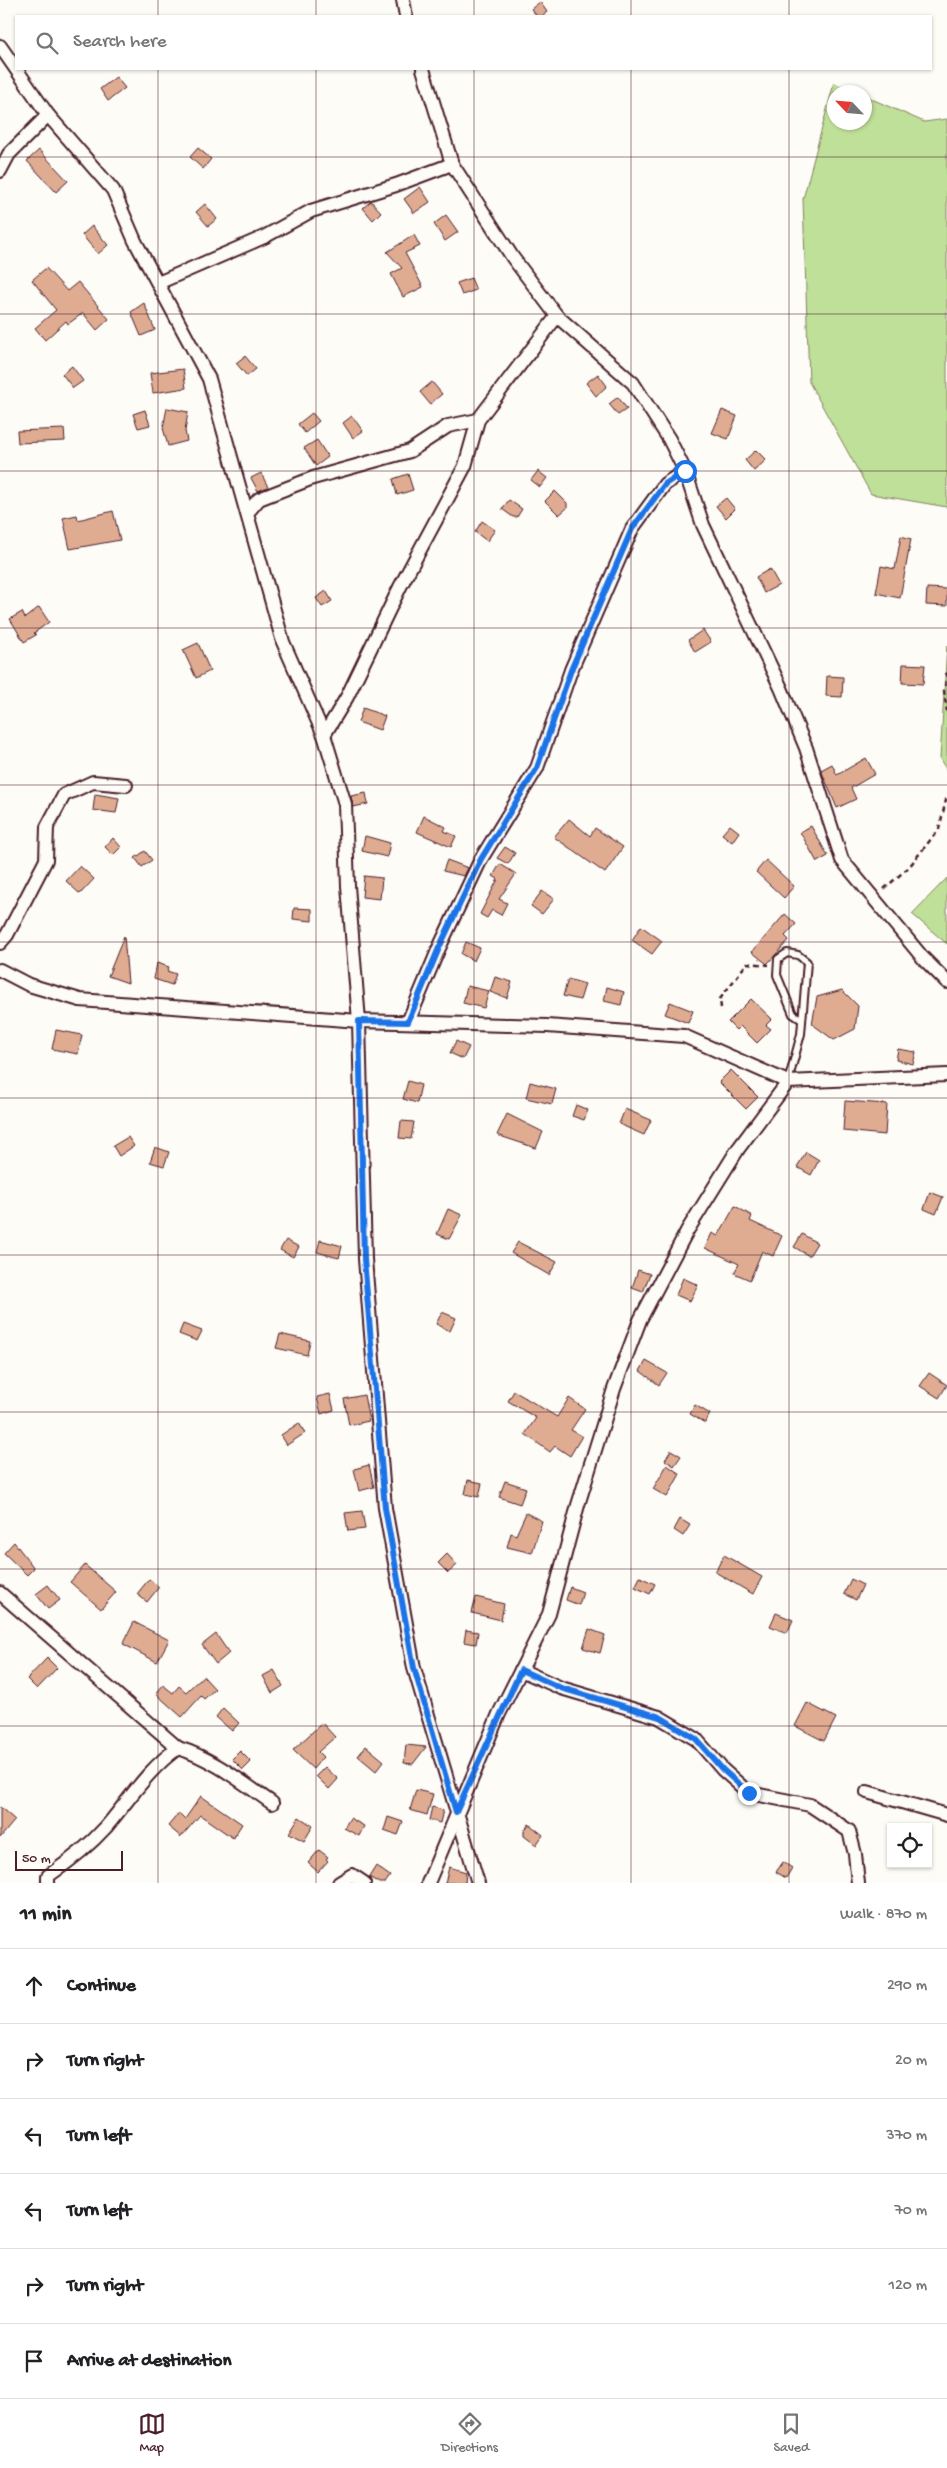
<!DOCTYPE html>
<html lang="en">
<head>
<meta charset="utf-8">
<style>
  :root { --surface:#fff; --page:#f6f6f6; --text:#202124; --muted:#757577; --line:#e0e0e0; --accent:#4a1f2b }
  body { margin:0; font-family:"Gochi Hand",sans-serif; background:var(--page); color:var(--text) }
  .controls { position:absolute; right:15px; bottom:15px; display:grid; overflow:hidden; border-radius:0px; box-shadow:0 1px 4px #0004 }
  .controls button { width:45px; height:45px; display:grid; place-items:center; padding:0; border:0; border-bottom:1px solid var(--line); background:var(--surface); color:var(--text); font:25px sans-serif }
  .compass { position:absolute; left:827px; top:85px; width:45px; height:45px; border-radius:50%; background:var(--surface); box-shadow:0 1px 4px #0004; rotate:296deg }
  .scale { position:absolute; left:15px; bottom:12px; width:108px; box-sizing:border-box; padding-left:5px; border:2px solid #4a1f2b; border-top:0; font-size:14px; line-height:18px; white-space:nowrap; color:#4a1f2b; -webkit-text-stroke:4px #fdfcf7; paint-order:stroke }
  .stop { position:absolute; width:15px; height:15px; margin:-11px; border:4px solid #1a73e8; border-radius:50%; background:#fff }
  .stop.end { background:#1a73e8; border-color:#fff; box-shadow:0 1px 5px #0008 }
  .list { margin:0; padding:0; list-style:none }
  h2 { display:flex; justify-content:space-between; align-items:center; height:65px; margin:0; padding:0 20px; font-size:21px }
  h2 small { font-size:16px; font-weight:400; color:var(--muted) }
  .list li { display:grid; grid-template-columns:32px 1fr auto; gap:15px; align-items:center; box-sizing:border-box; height:75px; padding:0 20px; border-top:1px solid var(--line) }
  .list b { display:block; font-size:19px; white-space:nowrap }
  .list em { font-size:16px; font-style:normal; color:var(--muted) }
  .icon { flex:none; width:28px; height:28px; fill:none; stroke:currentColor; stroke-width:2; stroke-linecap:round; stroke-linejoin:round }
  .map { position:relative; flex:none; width:947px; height:1883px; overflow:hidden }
  .search { position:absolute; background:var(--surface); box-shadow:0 1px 4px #0004; left:15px; right:15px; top:15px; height:55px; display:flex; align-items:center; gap:12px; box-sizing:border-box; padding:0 18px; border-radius:0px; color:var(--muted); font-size:19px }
  .sheet { height:515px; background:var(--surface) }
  nav { display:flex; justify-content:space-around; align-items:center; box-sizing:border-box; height:70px; border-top:1px solid var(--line); background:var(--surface); font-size:14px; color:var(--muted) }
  nav a { display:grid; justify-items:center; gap:2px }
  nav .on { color:var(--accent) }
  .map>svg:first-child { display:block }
</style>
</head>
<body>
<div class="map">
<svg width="947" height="1883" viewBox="0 0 947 1883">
  <rect width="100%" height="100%" fill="#fdfcf7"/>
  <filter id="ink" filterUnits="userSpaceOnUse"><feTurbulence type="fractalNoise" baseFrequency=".02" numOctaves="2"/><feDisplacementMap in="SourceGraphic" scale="10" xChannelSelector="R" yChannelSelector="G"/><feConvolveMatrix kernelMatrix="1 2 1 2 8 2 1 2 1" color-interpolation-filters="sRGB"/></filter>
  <g filter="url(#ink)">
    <g fill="#bfe098" stroke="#848062">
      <path d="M834 83 855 92H834V122H864L865 96 924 122 947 119V507L871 494 809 382 803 199Z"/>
      <path d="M947 645V771L940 759Z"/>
      <path d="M947 878V944L912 914Z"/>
    </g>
    <g fill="#dfac92" stroke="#4a1f2b">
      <path d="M540 2 547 12 542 16H537L531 9Z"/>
      <path d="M116 77 125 88 108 101 100 89Z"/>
      <path d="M198 148 211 159 203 169 190 157Z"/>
      <path d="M39 150 68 181 56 192 27 161Z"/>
      <path d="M420 187 430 202 414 213 404 199Z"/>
      <path d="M371 201 381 212 373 220 363 208Z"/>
      <path d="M205 204 217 219 208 226 196 212Z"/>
      <path d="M446 215 458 232 445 241 434 224Z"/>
      <path d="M92 226 108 245 98 254 82 235Z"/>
      <path d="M414 235 420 246 405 253 423 287 403 297 391 274 402 268 387 252Z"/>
      <path d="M46 268 67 291 78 282 109 319 97 330 83 313 68 324 66 321 45 340 35 328 56 310 32 280Z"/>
      <path d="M471 278 476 290 462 295 457 283Z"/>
      <path d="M144 303 155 330 141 336 131 312Z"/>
      <path d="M245 356 256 369 247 376 236 363Z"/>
      <path d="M72 366 83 381 73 388 62 374Z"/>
      <path d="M183 369 186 388 153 393 150 373Z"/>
      <path d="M598 374 607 386 596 396 586 383Z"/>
      <path d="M432 382 442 394 430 404 420 392Z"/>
      <path d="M618 397 627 409 618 415 609 404Z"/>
      <path d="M167 408 188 412 185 431 187 441 168 446 163 428Z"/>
      <path d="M145 410 150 425 138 428 133 414Z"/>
      <path d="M722 410 737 416 728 439 712 433Z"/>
      <path d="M312 413 319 421 305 433 298 424Z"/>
      <path d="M352 416 363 431 353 438 343 423Z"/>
      <path d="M64 429 65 441 18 443 17 431Z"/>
      <path d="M317 440 328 457 316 466 304 448Z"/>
      <path d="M756 450 766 460 754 471 745 460Z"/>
      <path d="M538 471 547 478 540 487 531 480Z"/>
      <path d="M261 473 268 487 258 491 251 478Z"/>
      <path d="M408 474 413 490 397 495 393 479Z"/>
      <path d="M555 491 567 503V508L559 515 545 501Z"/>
      <path d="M726 498 735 509 726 518 716 506Z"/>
      <path d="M509 500 522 509 517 517H513L502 509Z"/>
      <path d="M113 511 120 540 70 549 63 518 77 515 78 520Z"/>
      <path d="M482 521 495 530 487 541 475 532Z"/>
      <path d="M901 536 911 539 900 598 876 593 881 566 895 569Z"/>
      <path d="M770 569 779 585 764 593 756 577Z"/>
      <path d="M927 588 947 589V606L926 605Z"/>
      <path d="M326 591 332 601 322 607 316 598Z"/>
      <path d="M39 607 49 622 34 633 36 635 24 642 10 619 22 612 25 618Z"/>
      <path d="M703 630 711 642 695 652 688 640Z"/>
      <path d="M198 643 210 671 196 678 183 650Z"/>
      <path d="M903 664 925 665 923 684 902 683Z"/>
      <path d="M827 676 843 677 842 697 826 696Z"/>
      <path d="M363 708 385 716 380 730 358 722Z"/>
      <path d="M866 758 875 774 851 788 856 799 837 808 821 770 832 764 837 775Z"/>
      <path d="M366 793 368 804 353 807 351 796Z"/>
      <path d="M95 794 119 798 116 813 93 810Z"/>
      <path d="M424 816 446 827 444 831 456 836 451 847 417 832Z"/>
      <path d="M569 819 590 836 595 828 623 847 605 873 554 837Z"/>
      <path d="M730 825 739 832 732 842 722 834Z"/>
      <path d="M811 826 828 856 817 862 800 832Z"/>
      <path d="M365 836 390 843 387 857 362 851Z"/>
      <path d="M113 838 121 847 113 855 105 847Z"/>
      <path d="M505 847 515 853 508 864 497 858Z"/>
      <path d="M145 851 152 860 142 867 135 858Z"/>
      <path d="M447 860 468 868 464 876 443 871Z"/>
      <path d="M766 860 794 886 784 898 756 872Z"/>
      <path d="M500 864 516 874 499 899 507 903 501 915 492 910 487 918 480 914 498 879 493 876Z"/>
      <path d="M80 866 94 879 80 894 66 881Z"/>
      <path d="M364 876 382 878 380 899 362 897Z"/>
      <path d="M542 891 554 899 542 914 531 906Z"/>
      <path d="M294 908 312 909V921L293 919Z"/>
      <path d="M785 914 796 924 785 936 789 940 767 964 752 952Z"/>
      <path d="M641 926 662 941 652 954 632 940Z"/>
      <path d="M124 936 128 983 108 976Z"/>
      <path d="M466 942 480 948 474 961 461 954Z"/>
      <path d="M157 963 169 967 167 971 176 974 172 985 154 979Z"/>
      <path d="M495 977 512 982 507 998 490 992Z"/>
      <path d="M568 979 585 984 580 1000 563 996Z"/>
      <path d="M467 986 489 991 484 1008 463 1003Z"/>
      <path d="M607 987 624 992 621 1005 604 1001Z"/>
      <path d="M842 990 858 1006 855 1029 834 1040 812 1024 817 997Z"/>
      <path d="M751 999 772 1019 766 1025 771 1029 757 1043 740 1026 736 1030 728 1022Z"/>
      <path d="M670 1002 693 1011 688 1023 665 1014Z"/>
      <path d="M56 1030 82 1035 78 1054 52 1049Z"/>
      <path d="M456 1041 469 1047 463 1059 450 1053Z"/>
      <path d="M898 1049 916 1052 913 1064 896 1060Z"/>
      <path d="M731 1070 758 1097 746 1109 719 1082Z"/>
      <path d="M408 1081 421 1085 417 1103 403 1099Z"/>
      <path d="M530 1082 556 1089 552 1104 526 1098Z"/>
      <path d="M845 1101 887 1104 885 1135 843 1131Z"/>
      <path d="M576 1105 588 1110 584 1120 572 1116Z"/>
      <path d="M625 1109 651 1120 644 1135 619 1124Z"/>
      <path d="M507 1114 543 1132 536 1148 497 1135Z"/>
      <path d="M401 1121 414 1122 411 1139 399 1138Z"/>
      <path d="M128 1137 134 1146 119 1156 113 1146Z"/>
      <path d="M155 1147 169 1152 164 1166 150 1162Z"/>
      <path d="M806 1152 819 1160 811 1175 797 1167Z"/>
      <path d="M930 1192 943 1197 936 1214 924 1209Z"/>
      <path d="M735 1206 752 1216 750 1221 782 1236 773 1256 762 1251 750 1280 734 1273 739 1264 705 1248 712 1233 718 1236Z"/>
      <path d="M448 1209 462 1215 449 1239 437 1234Z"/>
      <path d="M802 1234 817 1243 809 1256 794 1247Z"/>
      <path d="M286 1240 299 1247 293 1257 280 1250Z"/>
      <path d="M320 1240 342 1246 339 1258 317 1252Z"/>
      <path d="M518 1242 557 1262 549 1275 511 1253Z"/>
      <path d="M638 1270 650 1274 643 1292 632 1288Z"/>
      <path d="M683 1278 698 1285 690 1301 676 1295Z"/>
      <path d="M442 1312 456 1318 450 1331 436 1324Z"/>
      <path d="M183 1324 202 1331 197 1341 179 1334Z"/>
      <path d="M280 1334 310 1341 307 1355 276 1348Z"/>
      <path d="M646 1361 667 1373 659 1385 640 1371Z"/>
      <path d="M929 1373 947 1385 939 1398 920 1386Z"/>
      <path d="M514 1391 557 1417 569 1398 585 1409 571 1430 582 1436 570 1456 555 1446 550 1452 525 1434 536 1418 508 1401Z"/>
      <path d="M330 1394 334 1410 321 1414 317 1397Z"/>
      <path d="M364 1395 369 1421 349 1425 344 1399Z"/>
      <path d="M695 1405 710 1414 705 1423 690 1414Z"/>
      <path d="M299 1423 305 1433 287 1445 281 1435Z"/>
      <path d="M671 1450 681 1456 674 1466 665 1460Z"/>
      <path d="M369 1465 374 1487 359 1491 354 1469Z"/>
      <path d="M667 1465 680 1474 667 1497 653 1489Z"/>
      <path d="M468 1480 482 1483 479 1497 465 1494Z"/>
      <path d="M505 1481 526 1488 520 1504 499 1497Z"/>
      <path d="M362 1511 365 1529 348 1531 345 1513Z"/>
      <path d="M526 1513 542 1521 532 1553 507 1547 511 1533 516 1535Z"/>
      <path d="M680 1519 690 1525 683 1536 674 1530Z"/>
      <path d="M14 1542 34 1568 27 1575 4 1553Z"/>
      <path d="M447 1554 457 1565 448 1573 438 1563Z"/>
      <path d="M724 1555 762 1577 753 1594 715 1572Z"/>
      <path d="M85 1565 116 1592 101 1609 70 1582Z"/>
      <path d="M640 1577 655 1584 650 1594 635 1587Z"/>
      <path d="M149 1579 159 1587 147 1602 137 1594Z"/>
      <path d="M851 1579 863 1585 856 1600 844 1594Z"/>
      <path d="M48 1585 60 1600 48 1609 36 1594Z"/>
      <path d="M570 1587 583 1592 579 1605 566 1600Z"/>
      <path d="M476 1597 504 1604 501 1620 472 1613Z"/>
      <path d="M776 1613 793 1620 787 1633 770 1626Z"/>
      <path d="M134 1622 169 1640 157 1662 123 1644Z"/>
      <path d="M589 1629 605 1635 600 1653 583 1648Z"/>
      <path d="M466 1630 478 1632 476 1644 464 1642Z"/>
      <path d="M216 1634 229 1653 216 1664 202 1645Z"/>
      <path d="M47 1658 57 1668 37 1689 27 1679Z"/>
      <path d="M274 1670 283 1686 272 1693 263 1676Z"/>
      <path d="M203 1676 215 1689 204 1699 201 1696 182 1717 156 1694 163 1685 173 1693 179 1686 186 1692Z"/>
      <path d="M807 1703 836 1718 824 1741 795 1726Z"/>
      <path d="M223 1708 239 1723 232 1731 216 1717Z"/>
      <path d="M322 1723 335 1737 318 1752 323 1757 313 1769 293 1750Z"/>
      <path d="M406 1745 426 1747 413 1764 404 1763Z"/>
      <path d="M366 1746 384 1761 376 1771 358 1756Z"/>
      <path d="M240 1751 251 1762 243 1770 232 1759Z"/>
      <path d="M325 1767 338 1779 329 1789 316 1776Z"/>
      <path d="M416 1790 433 1794 427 1815 410 1810Z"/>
      <path d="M201 1796 242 1824 233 1838 200 1815 181 1837 168 1826 179 1813 185 1819Z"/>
      <path d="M0 1807 15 1820 0 1838Z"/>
      <path d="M432 1807 443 1810 440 1823 429 1820Z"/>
      <path d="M299 1817 313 1826 304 1841 289 1833Z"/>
      <path d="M388 1817 403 1822 398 1835 384 1830Z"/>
      <path d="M350 1818 364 1826 359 1836 344 1828Z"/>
      <path d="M529 1824 543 1835 536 1845 524 1836V1831Z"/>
      <path d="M319 1850 328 1857 326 1859 328 1861 318 1872 308 1863Z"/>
      <path d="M783 1862 792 1868 786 1878 776 1872Z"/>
      <path d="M376 1866 390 1876 385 1883H379L369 1877Z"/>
      <path d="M449 1867 466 1872 465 1883H445Z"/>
    </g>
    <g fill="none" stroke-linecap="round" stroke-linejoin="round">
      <defs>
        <path id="lane" d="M788 1082 801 1034 807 962 798 955 787 953 778 959 777 975 793 1014 802 1020"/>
        <g id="street">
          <path d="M403 0 406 16"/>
          <path d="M0 46 48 115 113 190 135 241 209 379 283 642 324 735 345 804 348 886 359 1021 365 1259 385 1508 414 1668 478 1883"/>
          <path d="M423 69 452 164 513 258 557 316 633 383 669 439 685 471 703 525 781 688 806 748 842 860 923 958 947 982"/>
          <path d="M0 171 9 154 48 115"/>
          <path d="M158 283 264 237 311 211 396 185 452 164"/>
          <path d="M247 513 259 499 313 478 410 451 448 426 478 420"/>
          <path d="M324 735 347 697 400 587 465 466 478 420 557 316"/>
          <path d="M0 943 7 935 46 860 47 827 64 795 93 782 126 785"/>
          <path d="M0 970 29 985 80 1000 359 1021 547 1026 684 1036 788 1082 947 1075"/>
          <path d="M408 1022 439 948 481 859 537 768 571 670 632 529 665 484 685 471"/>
          <path d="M0 1593 178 1748"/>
          <path d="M521 1670 561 1688 659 1717 696 1739 723 1770 749 1793 810 1805 849 1831 855 1854 858 1883"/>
          <path d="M867 1792 947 1815"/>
          <path d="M48 1883V1876C70 1861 89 1846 106 1827 129 1800 149 1768 178 1748 212 1758 243 1783 272 1803"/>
          <path d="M339 1883 352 1875 364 1883"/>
          <path d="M428 1883 499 1714 549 1614 578 1505 614 1389 640 1320 687 1231 738 1149 788 1082"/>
        </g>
      </defs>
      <use href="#lane" stroke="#4a1f2b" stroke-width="10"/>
      <use href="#street" stroke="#4a1f2b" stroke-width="16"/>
      <g stroke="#4a1f2b" stroke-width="2.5" stroke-dasharray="5 4" stroke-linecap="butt">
        <path d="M947 672 944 691 947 712"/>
        <path d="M884 889 909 867 939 829 947 796"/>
        <path d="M721 1008 720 999 747 963 769 965"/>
      </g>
      <use href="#lane" stroke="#fdfcf7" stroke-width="6"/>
      <use href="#street" stroke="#fdfcf7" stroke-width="12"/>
    </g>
  </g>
  <g fill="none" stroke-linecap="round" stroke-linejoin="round" filter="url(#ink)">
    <path stroke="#1a73e8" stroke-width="6" d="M685 471 665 484 632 529 571 670 537 768 481 859 439 948 408 1022 359 1021 364 1259 385 1508 414 1668 456 1812 521 1670 561 1688 660 1717 696 1739 723 1770 749 1793"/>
  </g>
  <path fill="none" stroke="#4a1f2b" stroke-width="1" stroke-opacity="0.55" d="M158 0V16M316 0V16M474 0V16M631 0V16M789 0V16M158 69V1883M316 69V1883M474 69V1883M631 69V1883M789 69V1883M0 157H947M0 314H947M0 471H947M0 628H947M0 785H947M0 942H947M0 1098H947M0 1255H947M0 1412H947M0 1569H947M0 1726H947"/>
</svg>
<div class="controls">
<button><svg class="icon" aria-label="locate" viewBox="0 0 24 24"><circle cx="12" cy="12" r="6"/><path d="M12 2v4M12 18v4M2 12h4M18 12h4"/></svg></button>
</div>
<svg class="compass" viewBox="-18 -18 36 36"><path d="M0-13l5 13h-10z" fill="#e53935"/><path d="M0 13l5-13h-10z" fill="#757577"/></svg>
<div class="scale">50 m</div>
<div class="stop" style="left:685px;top:471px"></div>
<div class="stop end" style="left:749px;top:1793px"></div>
<div class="search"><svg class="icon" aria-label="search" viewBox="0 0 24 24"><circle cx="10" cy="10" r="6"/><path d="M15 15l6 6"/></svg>Search here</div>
</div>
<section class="sheet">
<h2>11 min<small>Walk · 870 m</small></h2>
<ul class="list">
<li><svg class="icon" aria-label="ahead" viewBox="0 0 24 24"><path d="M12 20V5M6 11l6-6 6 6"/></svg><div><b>Continue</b></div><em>290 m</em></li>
<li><svg class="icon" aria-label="right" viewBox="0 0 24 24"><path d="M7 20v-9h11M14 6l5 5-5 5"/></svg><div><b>Turn right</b></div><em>20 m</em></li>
<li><svg class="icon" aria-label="left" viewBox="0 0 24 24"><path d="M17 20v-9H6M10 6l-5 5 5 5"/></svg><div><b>Turn left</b></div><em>370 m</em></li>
<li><svg class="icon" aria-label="left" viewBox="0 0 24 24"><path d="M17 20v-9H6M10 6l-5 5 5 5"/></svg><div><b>Turn left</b></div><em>70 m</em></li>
<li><svg class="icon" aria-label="right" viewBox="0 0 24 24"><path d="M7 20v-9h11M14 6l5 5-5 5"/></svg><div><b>Turn right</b></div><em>120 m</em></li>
<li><svg class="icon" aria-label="arrive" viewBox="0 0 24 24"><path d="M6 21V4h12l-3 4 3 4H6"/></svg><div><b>Arrive at destination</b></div></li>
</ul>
</section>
<nav>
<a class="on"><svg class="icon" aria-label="map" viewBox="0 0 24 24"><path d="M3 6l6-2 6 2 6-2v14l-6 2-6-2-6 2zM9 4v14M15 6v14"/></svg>Map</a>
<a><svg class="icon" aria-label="directions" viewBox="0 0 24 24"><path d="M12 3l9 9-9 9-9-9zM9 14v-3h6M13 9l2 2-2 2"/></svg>Directions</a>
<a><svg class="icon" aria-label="saved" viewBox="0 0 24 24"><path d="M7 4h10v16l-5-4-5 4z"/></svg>Saved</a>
</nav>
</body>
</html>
